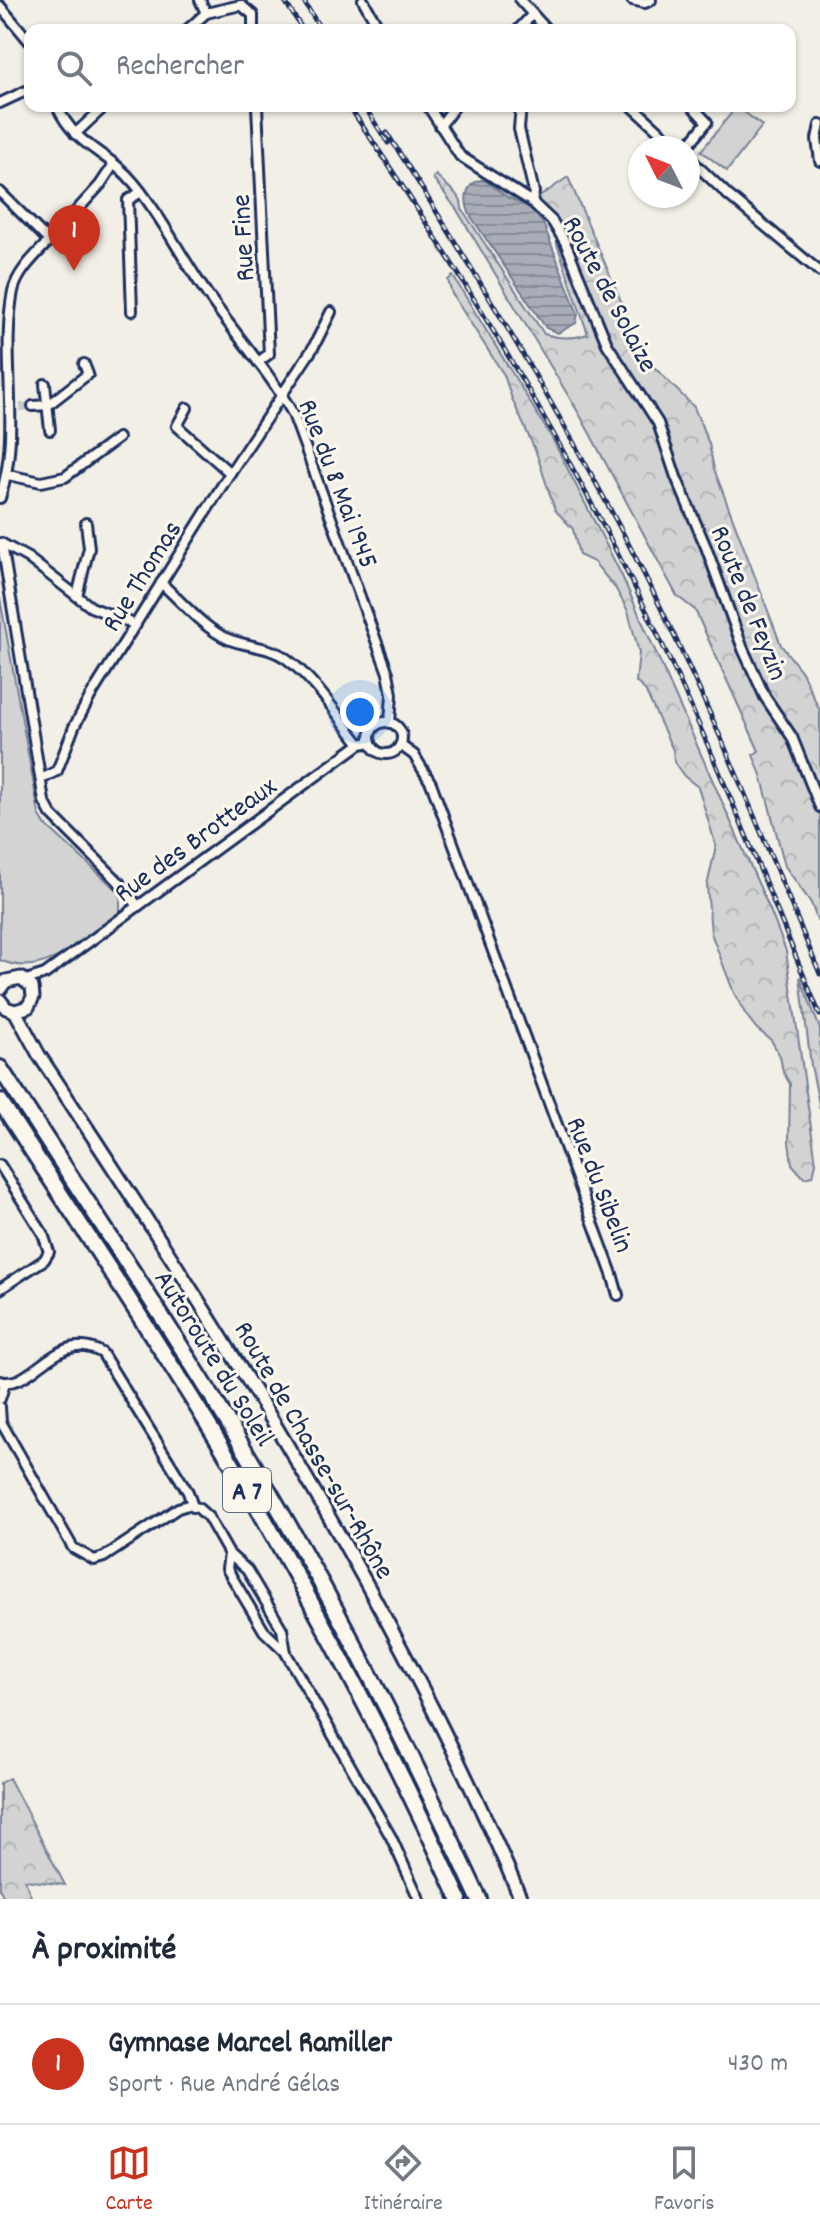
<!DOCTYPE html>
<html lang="fr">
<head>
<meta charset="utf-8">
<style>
  :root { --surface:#fff; --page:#f6f6f7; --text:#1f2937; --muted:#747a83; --line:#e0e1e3; --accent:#c8321e }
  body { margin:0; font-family:Dekko,sans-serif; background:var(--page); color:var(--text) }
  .compass { position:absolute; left:628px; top:136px; width:72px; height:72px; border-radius:50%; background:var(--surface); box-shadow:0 2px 6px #0004; rotate:312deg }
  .you { position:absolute; left:360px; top:712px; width:28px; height:28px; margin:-20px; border:6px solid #fff; border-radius:50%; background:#1a73e8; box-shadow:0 0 0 12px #1a73e833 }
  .badge { display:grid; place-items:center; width:52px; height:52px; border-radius:50%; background:var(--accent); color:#fff; font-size:26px; font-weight:700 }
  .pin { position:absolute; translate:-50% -66px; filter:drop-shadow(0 2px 4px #0008) }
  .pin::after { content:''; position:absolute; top:42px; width:28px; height:24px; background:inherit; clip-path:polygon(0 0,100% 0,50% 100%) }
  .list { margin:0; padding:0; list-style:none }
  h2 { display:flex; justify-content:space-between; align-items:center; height:104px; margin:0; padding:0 32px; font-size:34px }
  h2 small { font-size:26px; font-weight:400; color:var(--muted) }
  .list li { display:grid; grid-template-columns:52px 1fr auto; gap:24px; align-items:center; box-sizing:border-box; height:120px; padding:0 32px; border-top:2px solid var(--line) }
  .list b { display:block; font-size:30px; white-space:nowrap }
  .list p { margin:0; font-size:26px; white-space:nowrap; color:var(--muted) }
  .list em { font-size:26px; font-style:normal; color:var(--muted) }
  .icon { flex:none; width:44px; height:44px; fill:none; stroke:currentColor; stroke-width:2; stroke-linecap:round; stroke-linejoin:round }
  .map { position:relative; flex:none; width:820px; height:1899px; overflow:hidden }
  .search { position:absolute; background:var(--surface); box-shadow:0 2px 6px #0004; left:24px; right:24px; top:24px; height:88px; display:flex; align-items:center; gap:20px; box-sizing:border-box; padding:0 28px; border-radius:16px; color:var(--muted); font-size:30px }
  .sheet { height:224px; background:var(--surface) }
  nav { display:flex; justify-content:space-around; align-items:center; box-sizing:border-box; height:112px; border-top:2px solid var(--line); background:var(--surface); font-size:22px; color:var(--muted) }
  nav a { display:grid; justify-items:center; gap:4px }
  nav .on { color:var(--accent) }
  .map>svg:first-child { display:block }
</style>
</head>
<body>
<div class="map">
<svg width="820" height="1899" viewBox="0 0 820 1899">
  <defs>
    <pattern id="forest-crowns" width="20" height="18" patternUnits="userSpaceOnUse" patternTransform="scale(2)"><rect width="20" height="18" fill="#d2d3d2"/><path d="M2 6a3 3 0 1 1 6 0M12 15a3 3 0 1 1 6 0" fill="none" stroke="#b4b5b7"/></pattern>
    <pattern id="water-rules" width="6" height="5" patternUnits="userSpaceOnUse" patternTransform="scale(2)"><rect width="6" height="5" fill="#a9adb7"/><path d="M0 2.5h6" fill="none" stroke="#898d98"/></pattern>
  </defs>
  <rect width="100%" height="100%" fill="#f2efe6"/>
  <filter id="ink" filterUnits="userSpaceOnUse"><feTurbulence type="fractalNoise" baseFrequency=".0125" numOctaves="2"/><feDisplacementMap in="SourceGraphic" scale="16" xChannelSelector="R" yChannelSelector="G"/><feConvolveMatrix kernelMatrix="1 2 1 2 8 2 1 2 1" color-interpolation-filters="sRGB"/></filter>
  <g filter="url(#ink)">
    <g fill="#d2d3d2" stroke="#768198" stroke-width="2">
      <path d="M737 106 762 126 727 171 701 151Z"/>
      <path d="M0 598 39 814 45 824 120 893V912C85 937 46 981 0 960Z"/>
    </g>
    <g fill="url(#forest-crowns)" stroke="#768198" stroke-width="2">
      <path d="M436 175 455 193 461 201 462 209 544 334C560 339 573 339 588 334L557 244V220L535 200 568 177 638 341 651 364 694 407 709 444 714 469 781 645 802 672 820 711V921L817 920 811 903 785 866 761 775 753 755 759 751 695 610 677 596 581 417 457 210 433 178Z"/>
      <path d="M453 276 553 440 622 576 770 910 786 951 816 1163 813 1176 804 1178 792 1164 789 1142 790 1084 783 1072 780 1056 771 1040 757 1029 746 1015 734 993 711 933 707 886 716 846 698 787 684 776 674 762 673 750 645 690 636 682 639 653 628 611 616 589 594 562 579 555 573 529 555 510 536 452 512 399 504 375 452 294 448 280Z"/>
      <path d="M800 977 820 1029V1109L811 1065Z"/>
      <path d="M9 1778 65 1885 25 1880 32 1899H5L0 1890V1783Z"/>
    </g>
    <path fill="url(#water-rules)" stroke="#707b93" stroke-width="2" d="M481 180 486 181 507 197 530 208 543 223 578 314 576 323 558 333 546 328 470 215C464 201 464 184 481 180Z"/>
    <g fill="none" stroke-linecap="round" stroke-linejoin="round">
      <path stroke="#c7c9cb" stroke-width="8" stroke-dasharray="8 4" stroke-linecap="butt" d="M20 407 33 406"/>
      <defs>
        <g id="street">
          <path d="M200 0 206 13"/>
          <path d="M363 0 380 30"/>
          <path d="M520 0 547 30"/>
          <path d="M632 0 645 3 651 0"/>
          <path d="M0 6 30 42"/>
          <path d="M206 13 241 5 253 15V30"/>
          <path d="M187 30 206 13"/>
          <path d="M518 30 532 15"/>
          <path d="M0 103 30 89"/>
          <path d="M57 106C76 148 108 151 134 183 160 214 178 251 201 285 230 329 267 368 293 414L388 673 392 694 390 723"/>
          <path d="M257 106 269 354 258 362"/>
          <path d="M428 106 460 156 532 202 552 221 565 242 607 344 658 423 676 477 706 547 743 649 765 697 792 737 820 807"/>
          <path d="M521 106 519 129 534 192 532 202"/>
          <path d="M632 106 678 148"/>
          <path d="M820 125 817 139 820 161"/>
          <path d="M440 126 455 106"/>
          <path d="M75 134 105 106"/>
          <path d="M686 148 707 122 692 106"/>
          <path d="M688 157 728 195 820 272"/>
          <path d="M0 192 49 241 100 185 114 164"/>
          <path d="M132 311 128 200 141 192"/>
          <path d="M45 384 50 430"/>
          <path d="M33 406 48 405 88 374 84 364"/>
          <path d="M187 408 177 426 230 473"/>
          <path d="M8 475 41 482 65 477 118 438"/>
          <path d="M0 498C22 431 0 359 13 291 18 271 35 256 49 241"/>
          <path d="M1 543 28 558 91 607 136 625"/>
          <path d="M2 544 44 801 51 814 118 881 138 906"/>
          <path d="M161 583C181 601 203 628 228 639 247 647 270 646 287 659 316 681 338 716 360 744"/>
          <path d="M77 596 89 548 86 523"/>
          <circle cx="386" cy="738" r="16"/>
          <path d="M400 745 414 755 431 783 612 1274 618 1295"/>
          <path d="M41 779 57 771 74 727 90 697 230 473 313 348 331 312"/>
          <path d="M26 980 45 974 360 744 371 742"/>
          <path d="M0 1165 43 1234 49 1252 44 1260 0 1289"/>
          <path d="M0 1381C33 1391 56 1327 102 1353L188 1492 193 1507"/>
          <path d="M0 1399 5 1383"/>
          <path d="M0 1407 1 1422 73 1548 94 1560 104 1557 178 1508 188 1505 198 1508 208 1517 229 1554 247 1570 282 1629 286 1653 391 1837 419 1899"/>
          <path d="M229 1554 227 1569 264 1631 286 1652"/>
        </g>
        <g id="secondary">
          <path d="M0 989 6 981 21 978 32 987 33 997 28 1007 15 1011 6 1008 0 1000"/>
          <path d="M15 1011 39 1055C218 1326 394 1599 521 1899"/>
        </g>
        <g id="highway">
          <path d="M0 1068C95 1215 194 1360 281 1512 354 1638 418 1767 479 1899"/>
          <path d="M0 1101C81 1227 165 1351 241 1479 321 1615 394 1755 459 1899"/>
        </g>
      </defs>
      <use href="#street" stroke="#1b2f5e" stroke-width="14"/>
      <use href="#secondary" stroke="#1b2f5e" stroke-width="17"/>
      <use href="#highway" stroke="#1b2f5e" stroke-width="20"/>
      <use href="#street" stroke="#fbf7ec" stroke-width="8"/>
      <use href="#secondary" stroke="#fbf7ec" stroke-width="11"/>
      <use href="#highway" stroke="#fbf7ec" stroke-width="14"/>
      <defs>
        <g id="rail">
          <path d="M284 0 303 30"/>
          <path d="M303 0 321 30"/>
          <path d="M349 106C452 258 548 414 630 578 702 720 759 869 820 1015"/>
          <path d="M364 106 388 143"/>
          <path d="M387 133C477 275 564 418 641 568 708 700 763 837 820 974"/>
        </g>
      </defs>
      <use href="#rail" stroke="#1b2f5e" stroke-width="5"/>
      <use href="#rail" stroke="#fbf7ec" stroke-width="2" stroke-dasharray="6" stroke-linecap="butt"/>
    </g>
  </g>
  <g text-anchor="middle" stroke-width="6" stroke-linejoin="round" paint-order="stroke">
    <rect fill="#fbf7ec" stroke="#5e6b89" stroke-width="2" x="223" y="1468" width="48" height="44" rx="6"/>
    <g font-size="26" font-weight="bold" fill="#1b2f5e">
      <text x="247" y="1499">A 7</text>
    </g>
    <g font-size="28" fill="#1b2f5e" stroke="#fbf7ec">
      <text transform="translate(241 238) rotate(-93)" y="10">Rue Fine</text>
      <text transform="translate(612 293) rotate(62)" y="10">Route de Solaize</text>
      <text transform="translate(340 483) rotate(69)" y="10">Rue du 8 Mai 1945</text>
      <text transform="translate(140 575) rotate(-58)" y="10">Rue Thomas</text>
      <text transform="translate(751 602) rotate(68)" y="10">Route de Feyzin</text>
      <text transform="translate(194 838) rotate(-36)" y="10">Rue des Brotteaux</text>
      <text transform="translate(602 1184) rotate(69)" y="10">Rue du Sibelin</text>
      <text transform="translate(216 1357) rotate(58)" y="10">Autoroute du Soleil</text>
      <text transform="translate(316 1449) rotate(60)" y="10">Route de Chasse-sur-Rhône</text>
    </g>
  </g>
</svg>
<svg class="compass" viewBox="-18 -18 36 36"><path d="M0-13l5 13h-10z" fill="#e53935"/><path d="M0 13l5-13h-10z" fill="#747a83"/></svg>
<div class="you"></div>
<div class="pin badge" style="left:74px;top:271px">1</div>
<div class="search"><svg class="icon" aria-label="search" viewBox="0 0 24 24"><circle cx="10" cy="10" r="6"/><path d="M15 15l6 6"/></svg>Rechercher</div>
</div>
<section class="sheet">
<h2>À proximité<small></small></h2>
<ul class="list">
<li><span class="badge">1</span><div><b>Gymnase Marcel Ramiller</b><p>Sport · Rue André Gélas</p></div><em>430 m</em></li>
</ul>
</section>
<nav>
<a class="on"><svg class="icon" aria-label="map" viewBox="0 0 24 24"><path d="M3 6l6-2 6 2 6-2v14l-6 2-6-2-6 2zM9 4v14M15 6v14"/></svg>Carte</a>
<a><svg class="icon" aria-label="directions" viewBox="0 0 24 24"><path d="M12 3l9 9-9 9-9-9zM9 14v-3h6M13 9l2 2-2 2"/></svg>Itinéraire</a>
<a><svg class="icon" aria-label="saved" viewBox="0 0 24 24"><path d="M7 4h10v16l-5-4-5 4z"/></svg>Favoris</a>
</nav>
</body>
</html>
